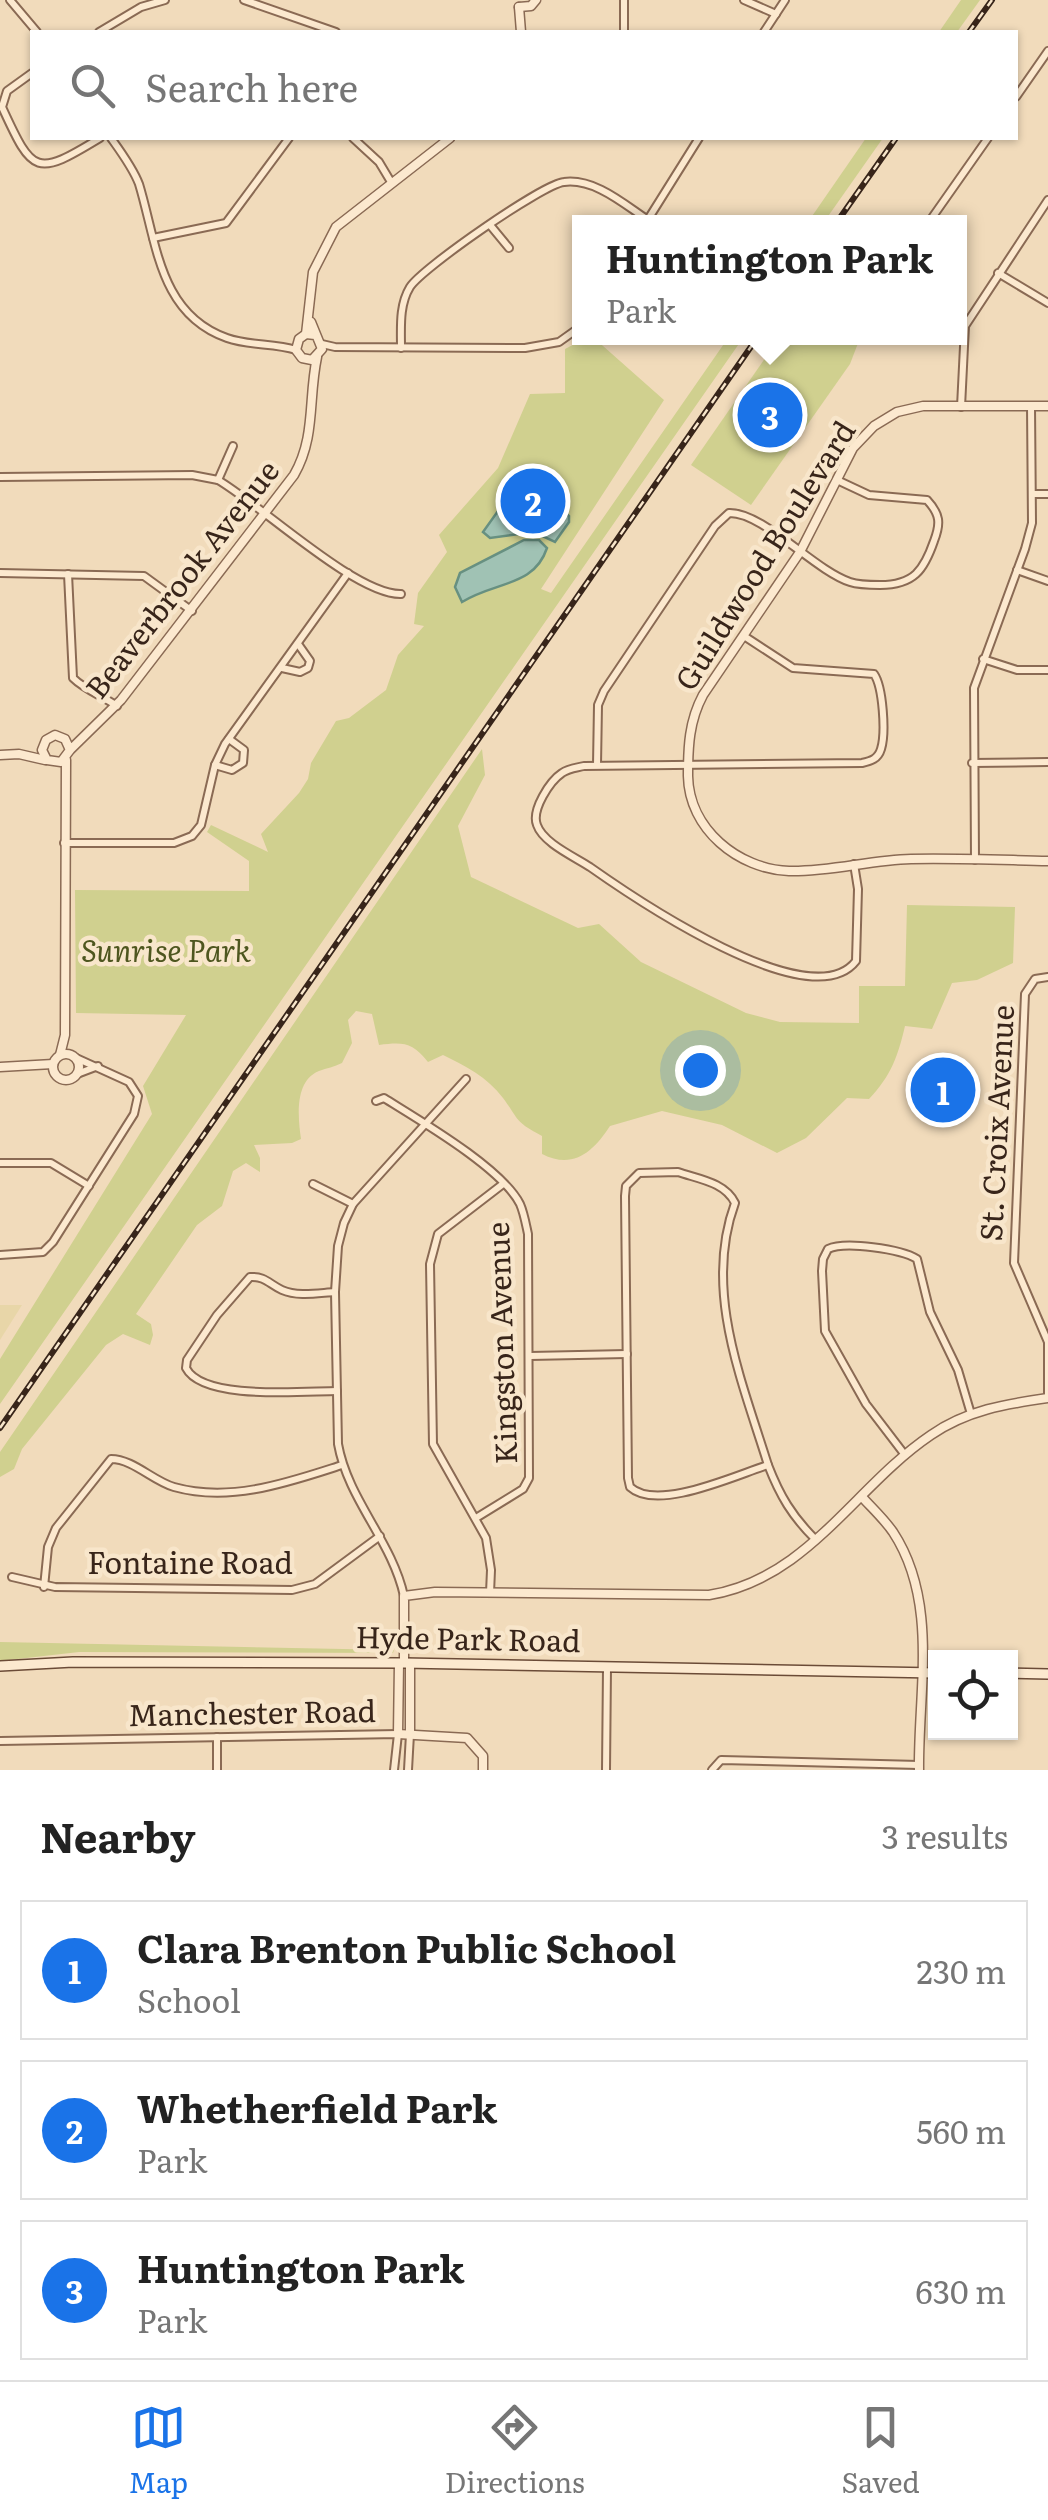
<!DOCTYPE html>
<html lang="en">
<head>
<meta charset="utf-8">
<style>
  :root { --surface:#fff; --page:#f6f6f6; --text:#222; --muted:#767676; --line:#e0e0e0; --accent:#1a73e8 }
  body { margin:0; font-family:Literata,serif; background:var(--page); color:var(--text) }
  .controls { position:absolute; right:30px; bottom:30px; display:grid; overflow:hidden; border-radius:0px; box-shadow:0 2px 8px #0004 }
  .controls button { width:90px; height:90px; display:grid; place-items:center; padding:0; border:0; border-bottom:2px solid var(--line); background:var(--surface); color:var(--text); font:50px sans-serif }
  .you { position:absolute; left:700px; top:1070px; width:35px; height:35px; margin:-25px; border:8px solid #fff; border-radius:50%; background:#1a73e8; box-shadow:0 0 0 15px #1a73e833 }
  .badge { display:grid; place-items:center; width:65px; height:65px; border-radius:50%; background:var(--accent); color:#fff; font-size:32px; font-weight:700 }
  .pin { position:absolute; translate:-50% -50%; border:5px solid #fff; box-shadow:0 2px 10px #0006 }
  .popup { position:absolute; left:572px; top:215px; width:395px; height:130px; box-sizing:border-box; display:grid; place-content:center; border-radius:0px; background:var(--surface); filter:drop-shadow(0 2px 8px #0005); font-size:32px; white-space:nowrap; color:var(--muted) }
  .popup b { font-size:38px; color:var(--text) }
  .popup::after { content:''; position:absolute; left:50%; top:100%; margin-left:-20px; border:20px solid transparent; border-top-color:var(--surface) }
  .list { margin:0; padding:0; list-style:none }
  h2 { display:flex; justify-content:space-between; align-items:center; height:130px; margin:0; padding:0 40px; font-size:42px }
  h2 small { font-size:32px; font-weight:400; color:var(--muted) }
  .list li { display:grid; grid-template-columns:65px 1fr auto; gap:30px; align-items:center; box-sizing:border-box; height:140px; margin:0 20px 20px; padding:0 20px; border:2px solid var(--line); border-radius:0px }
  .list b { display:block; font-size:38px; white-space:nowrap }
  .list p { margin:0; font-size:32px; white-space:nowrap; color:var(--muted) }
  .list em { font-size:32px; font-style:normal; color:var(--muted) }
  .icon { flex:none; width:55px; height:55px; fill:none; stroke:currentColor; stroke-width:2; stroke-linecap:round; stroke-linejoin:round }
  .map { position:relative; flex:none; width:1048px; height:1770px; overflow:hidden }
  .search { position:absolute; background:var(--surface); box-shadow:0 2px 8px #0004; left:30px; right:30px; top:30px; height:110px; display:flex; align-items:center; gap:25px; box-sizing:border-box; padding:0 35px; border-radius:0px; color:var(--muted); font-size:38px }
  .sheet { height:610px; background:var(--surface) }
  nav { display:flex; justify-content:space-around; align-items:center; box-sizing:border-box; height:140px; border-top:2px solid var(--line); background:var(--surface); font-size:28px; color:var(--muted) }
  nav a { display:grid; justify-items:center; gap:5px }
  nav .on { color:var(--accent) }
  .map>svg:first-child { display:block }
</style>
</head>
<body>
<div class="map">
<svg width="1048" height="1770" viewBox="0 0 1048 1770">
  <rect width="100%" height="100%" fill="#f1dbbb"/>
  <path fill="#e8d6a8" d="M0 1305H22L0 1340Z"/>
  <g fill="#d0d08f">
    <path d="M961 0H980L957 32H939Z"/>
    <path d="M866 138H883L824 222H808Z"/>
    <path d="M586 338H594L664 400 541 589 551 593 728 338H743L0 1404V1359L152 1114 143 1086 186 1015 76 1013 75 890 249 891V861L207 832 211 825 268 852 261 834 299 793 308 779 311 763 336 721 349 718 386 690 398 655 424 626 414 624 418 593 447 552 439 535 498 468 530 394 565 393V349Z"/>
    <path d="M779 338H860L850 364 751 505 691 465Z"/>
    <path d="M482 749 485 775 458 826 471 877 578 928 599 924 641 962 746 1013 780 1022 859 1023V986H905L907 905 1015 907 1013 963 977 980 952 983 932 1029 905 1026C898 1056 891 1076 869 1099L847 1098 806 1138 777 1153 722 1125 662 1111 610 1126C593 1152 573 1170 542 1154V1136C514 1121 520 1121 503 1098 487 1077 466 1066 443 1055L428 1062C412 1042 403 1042 379 1045L372 1014 356 1011 348 1020 352 1043 342 1063C334 1067 327 1068 319 1071 294 1081 298 1118 301 1139L292 1143 254 1145 260 1158V1172L246 1163 233 1171 222 1206 197 1225 136 1314 151 1324 153 1335 150 1345 123 1334 106 1345 22 1449 14 1469 0 1477V1452Z"/>
    <path d="M0 1642 394 1650 393 1653 79 1652 0 1661Z"/>
  </g>
  <g fill="#a0c2b4" stroke="#679081" stroke-width="2.5">
    <path d="M513 490 553 501 569 516V522L555 542 534 532 490 538 483 532Z"/>
    <path d="M524 540H539L547 548C534 587 496 581 462 602L455 587 460 573Z"/>
  </g>
  <g fill="none" stroke-linecap="round" stroke-linejoin="round">
    <defs>
      <g id="minor">
        <path d="M10 0 37 32"/>
        <path d="M244 0 336 32"/>
        <path d="M624 0V32"/>
        <path d="M744 0 776 14"/>
        <path d="M99 32 141 7 165 0"/>
        <path d="M764 32 785 0"/>
        <path d="M32 73 7 91 2 107C33 175 36 177 100 138"/>
        <path d="M1016 97 1048 51"/>
        <path d="M111 138C121 152 133 168 139 184 157 243 159 314 227 338 249 346 274 343 296 350"/>
        <path d="M353 138 379 162 391 182"/>
        <path d="M647 221 699 138"/>
        <path d="M929 222 988 138"/>
        <path d="M490 225 509 248"/>
        <path d="M153 238 226 223 289 138"/>
        <path d="M998 273 1048 303"/>
        <path d="M322 344 335 347 525 348 559 342 580 327"/>
        <path d="M401 348C401 327 399 305 410 287 422 268 543 184 564 182 595 178 625 205 648 220"/>
        <path d="M961 407 965 326 1048 200"/>
        <path d="M0 477 192 475 218 480C261 505 356 595 401 594"/>
        <path d="M218 480 233 446"/>
        <path d="M1033 494H1048"/>
        <path d="M1017 570 1048 581"/>
        <path d="M0 573 144 576 192 611"/>
        <path d="M68 574 73 678C85 690 103 696 117 706"/>
        <path d="M744 636 793 668 874 674C883 687 886 733 881 749 878 759 871 761 862 763L584 766C576 768 569 768 562 773 550 781 531 810 537 825 543 843 575 857 590 867 634 898 811 1019 856 961L858 889 854 864"/>
        <path d="M983 659 1017 670H1048"/>
        <path d="M282 668 300 672 308 668 310 661 298 644"/>
        <path d="M972 763 1048 762"/>
        <path d="M215 765 232 770 243 763 244 750 229 739"/>
        <path d="M597 765 598 705 604 691 715 526 729 513C763 512 814 570 850 582 859 585 870 585 880 585 914 585 924 570 934 541 941 523 940 514 927 500L869 495 837 480"/>
        <path d="M64 843H174L192 836 201 825 215 765 225 744 348 573"/>
        <path d="M975 860 974 688 1025 549 1032 523 1031 406"/>
        <path d="M77 1074 98 1066"/>
        <path d="M376 1101 384 1098C419 1120 502 1168 520 1204 524 1213 526 1225 528 1234L529 1478 523 1489 476 1518"/>
        <path d="M0 1163H51L89 1186"/>
        <path d="M678 1172C698 1179 725 1182 735 1203 703 1290 742 1381 768 1465 736 1475 657 1512 630 1487L628 1478 625 1196 626 1186 639 1173Z"/>
        <path d="M313 1184 353 1204"/>
        <path d="M0 1255 43 1252 53 1242 134 1114 138 1096 129 1082 74 1057"/>
        <path d="M335 1292C318 1293 298 1297 282 1290 269 1284 265 1276 250 1277L217 1315 187 1360 186 1368C203 1401 304 1391 337 1391"/>
        <path d="M530 1356 627 1354"/>
        <path d="M1048 1398V1342L1014 1263 1025 994 1035 979 1048 977"/>
        <path d="M905 1455 866 1404 825 1331 822 1271 823 1259 828 1249C845 1241 901 1249 917 1259L930 1312 958 1370 971 1414"/>
        <path d="M768 1465C780 1496 792 1516 815 1539"/>
        <path d="M12 1577 55 1587 292 1590 315 1584 380 1536"/>
        <path d="M44 1587 48 1547 56 1528 111 1459C133 1459 153 1481 174 1487 231 1503 289 1482 342 1465"/>
        <path d="M490 1593 491 1570 486 1538 433 1444 430 1264 438 1234 503 1184"/>
        <path d="M404 1596C392 1541 348 1500 338 1444L335 1292 338 1246 344 1223 353 1204 466 1079"/>
        <path d="M217 1737V1770"/>
        <path d="M0 1741 398 1734 394 1770"/>
        <path d="M408 1770 410 1734"/>
        <path d="M606 1770 607 1668"/>
        <path d="M712 1770 721 1760 919 1765"/>
      </g>
      <g id="tertiary">
        <path d="M519 7 521 32"/>
        <path d="M519 7 531 6 536 0"/>
        <path d="M311 322 322 349 312 360 302 358 296 350 299 339 306 334 315 335"/>
        <path d="M306 334 313 272 336 227 450 138"/>
        <path d="M1048 406H923L897 412 874 426 853 448 800 552 703 695C689 721 688 747 688 776 689 829 738 869 789 871 830 872 870 860 911 859 956 858 1002 860 1048 861"/>
        <path d="M70 750 65 739 55 735 46 740 42 750 47 760 61 762 70 750 121 700 294 475C316 437 308 399 317 357"/>
        <path d="M0 755 19 754 45 760"/>
        <circle cx="66" cy="1067" r="13"/>
        <path d="M60 1055 65 1035 66 760"/>
        <path d="M0 1067 53 1064"/>
        <path d="M862 1497C872 1508 884 1519 893 1532 939 1602 918 1691 919 1770"/>
        <path d="M399 1663 398 1734 467 1738 483 1756V1770"/>
        <path d="M404 1663V1596L435 1592 709 1595C808 1579 854 1487 931 1435 967 1410 1006 1404 1048 1398"/>
        <path d="M410 1734V1663"/>
      </g>
      <g id="secondary">
        <path d="M0 1666 73 1662 404 1663 936 1673"/>
        <path d="M1010 1673 1048 1674"/>
      </g>
    </defs>
    <use href="#minor" stroke="#8a6a54" stroke-width="10"/>
    <use href="#tertiary" stroke="#8a6a54" stroke-width="11"/>
    <use href="#secondary" stroke="#6b4b37" stroke-width="12"/>
    <use href="#minor" stroke="#fce9cf" stroke-width="6"/>
    <use href="#tertiary" stroke="#fce9cf" stroke-width="8"/>
    <use href="#secondary" stroke="#fce9cf" stroke-width="9"/>
    <defs>
      <g id="rail">
        <path d="M969 32 992 0"/>
        <path d="M837 222 896 138"/>
        <path d="M0 1428 757 338"/>
      </g>
    </defs>
    <use href="#rail" stroke="#38251a" stroke-width="6"/>
    <use href="#rail" stroke="#f8e6cb" stroke-width="2.5" stroke-dasharray="8" stroke-linecap="butt"/>
  </g>
  <g text-anchor="middle" stroke-width="9" stroke-linejoin="round" paint-order="stroke">
    <g font-size="30" fill="#38251a" stroke="#f8e6cb">
      <text transform="translate(766 556) rotate(-58)" y="10">Guildwood Boulevard</text>
      <text transform="translate(183 580) rotate(-52)" y="10">Beaverbrook Avenue</text>
      <text transform="translate(998 1123) rotate(-87)" y="10">St. Croix Avenue</text>
      <text transform="translate(503 1343) rotate(-92)" y="10">Kingston Avenue</text>
      <text x="190" y="1574">Fontaine Road</text>
      <text transform="translate(468 1640) rotate(1)" y="10">Hyde Park Road</text>
      <text transform="translate(252 1714) rotate(-1)" y="10">Manchester Road</text>
    </g>
    <g font-size="30" font-style="italic" fill="#4e561f" stroke="#f8e6cb">
      <text x="166" y="962">Sunrise Park</text>
    </g>
  </g>
</svg>
<div class="controls">
<button><svg class="icon" aria-label="locate" viewBox="0 0 24 24"><circle cx="12" cy="12" r="6"/><path d="M12 2v4M12 18v4M2 12h4M18 12h4"/></svg></button>
</div>
<div class="you"></div>
<div class="pin badge" style="left:943px;top:1090px">1</div>
<div class="pin badge" style="left:533px;top:501px">2</div>
<div class="pin badge" style="left:770px;top:415px">3</div>
<div class="popup"><b>Huntington Park</b>Park</div>
<div class="search"><svg class="icon" aria-label="search" viewBox="0 0 24 24"><circle cx="10" cy="10" r="6"/><path d="M15 15l6 6"/></svg>Search here</div>
</div>
<section class="sheet">
<h2>Nearby<small>3 results</small></h2>
<ul class="list">
<li><span class="badge">1</span><div><b>Clara Brenton Public School</b><p>School</p></div><em>230 m</em></li>
<li><span class="badge">2</span><div><b>Whetherfield Park</b><p>Park</p></div><em>560 m</em></li>
<li><span class="badge">3</span><div><b>Huntington Park</b><p>Park</p></div><em>630 m</em></li>
</ul>
</section>
<nav>
<a class="on"><svg class="icon" aria-label="map" viewBox="0 0 24 24"><path d="M3 6l6-2 6 2 6-2v14l-6 2-6-2-6 2zM9 4v14M15 6v14"/></svg>Map</a>
<a><svg class="icon" aria-label="directions" viewBox="0 0 24 24"><path d="M12 3l9 9-9 9-9-9zM9 14v-3h6M13 9l2 2-2 2"/></svg>Directions</a>
<a><svg class="icon" aria-label="saved" viewBox="0 0 24 24"><path d="M7 4h10v16l-5-4-5 4z"/></svg>Saved</a>
</nav>
</body>
</html>
